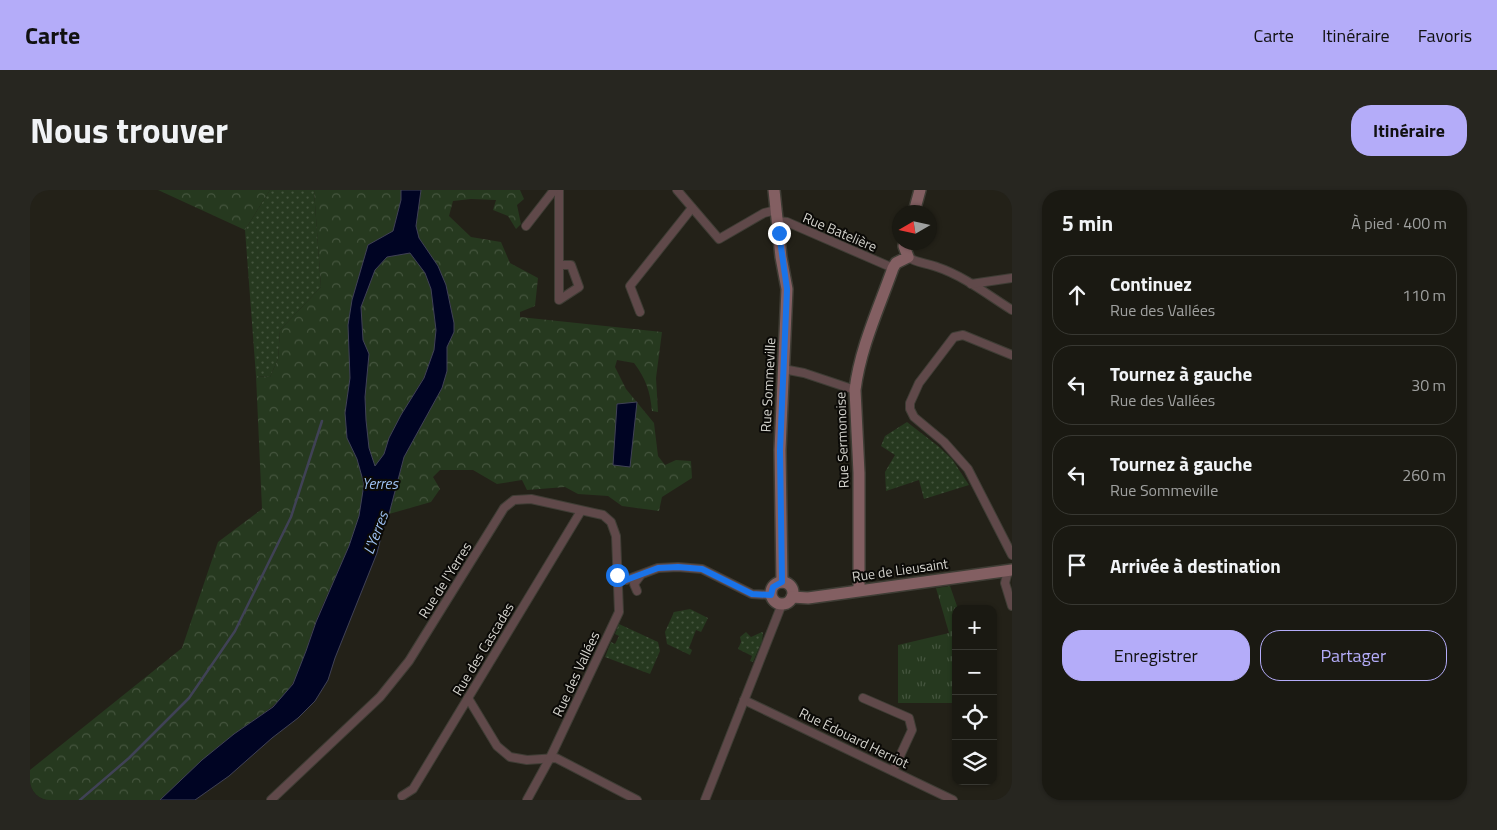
<!DOCTYPE html>
<html lang="fr">
<head>
<meta charset="utf-8">
<style>
  :root { --surface:#1a1912; --page:#272620; --text:#f1f3f6; --muted:#9fa09f; --line:#383832; --accent:#b4acf9 }
  body { margin:0; font-family:"Titillium Web",sans-serif; background:var(--page); color:var(--text) }
  .controls { position:absolute; right:15px; bottom:15px; display:grid; overflow:hidden; border-radius:10px; box-shadow:0 1px 4px #0004 }
  .controls button { width:45px; height:45px; display:grid; place-items:center; padding:0; border:0; border-bottom:1px solid var(--line); background:var(--surface); color:var(--text); font:25px sans-serif }
  .compass { position:absolute; left:862px; top:15px; width:45px; height:45px; border-radius:50%; background:var(--surface); box-shadow:0 1px 4px #0004; rotate:261deg }
  .stop { position:absolute; width:15px; height:15px; margin:-11px; border:4px solid #1a73e8; border-radius:50%; background:#fff }
  .stop.end { background:#1a73e8; border-color:#fff; box-shadow:0 1px 5px #0008 }
  .list { margin:0; padding:0; list-style:none }
  h2 { display:flex; justify-content:space-between; align-items:center; height:65px; margin:0; padding:0 20px; font-size:21px }
  h2 small { font-size:16px; font-weight:400; color:var(--muted) }
  .list li { display:grid; grid-template-columns:32px 1fr auto; gap:15px; align-items:center; box-sizing:border-box; height:80px; margin:0 10px 10px; padding:0 10px; border:1px solid var(--line); border-radius:20px }
  .list b { display:block; font-size:19px; white-space:nowrap }
  .list p { margin:0; font-size:16px; white-space:nowrap; color:var(--muted) }
  .list em { font-size:16px; font-style:normal; color:var(--muted) }
  .actions { display:flex; gap:10px; padding:15px 20px }
  .actions a { flex:1; padding:11px 0; border:1px solid var(--accent); border-radius:20px; text-align:center; font-size:18px; color:var(--accent) }
  .actions .main { background:var(--accent); color:#111 }
  .icon { flex:none; width:28px; height:28px; fill:none; stroke:currentColor; stroke-width:2; stroke-linecap:round; stroke-linejoin:round }
  .map { position:relative; flex:none; width:982px; height:610px; overflow:hidden; border-radius:20px }
  header { display:flex; align-items:center; gap:30px; box-sizing:border-box; height:70px; padding:0 25px; background:var(--accent); color:#111 }
  header strong { font-size:24px }
  nav { display:flex; gap:28px; margin-inline-start:auto; font-size:18px }
  .intro { display:flex; align-items:center; justify-content:space-between; box-sizing:border-box; height:120px; padding:0 30px }
  h1 { margin:0; font-size:35px }
  .button { padding:12px 22px; border-radius:20px; background:var(--accent); color:#111; font-size:18px; font-weight:700 }
  main { display:flex; gap:30px; padding:0 30px }
  aside { flex:1; background:var(--surface); border-radius:20px; box-shadow:0 1px 4px #0004 }
  .map>svg:first-child { display:block }
</style>
</head>
<body>
<header>
<strong>Carte</strong>
<nav><a>Carte</a><a>Itinéraire</a><a>Favoris</a></nav>
</header>
<div class="intro"><h1>Nous trouver</h1><a class="button">Itinéraire</a></div>
<main>
<div class="map">
<svg width="982" height="610" viewBox="0 0 982 610">
  <defs>
    <pattern id="grass-dots" width="8" height="8" patternUnits="userSpaceOnUse" patternTransform="scale(1.25)"><rect width="8" height="8" fill="#26391f"/><path d="M2 2h.1M6 6h.1" fill="none" stroke="#45553e" stroke-width="1.8" stroke-linecap="round"/></pattern>
    <pattern id="forest-crowns" width="20" height="18" patternUnits="userSpaceOnUse" patternTransform="scale(1.25)"><rect width="20" height="18" fill="#26391f"/><path d="M2 6a3 3 0 1 1 6 0M12 15a3 3 0 1 1 6 0" fill="none" stroke="#45553e"/></pattern>
    <pattern id="park-tufts" width="24" height="20" patternUnits="userSpaceOnUse" patternTransform="scale(1.25)"><rect width="24" height="20" fill="#26391f"/><path d="M3 7l-1-3M5 7V3M7 7l1-3M15 17l-1-3M17 17v-4M19 17l1-3" fill="none" stroke="#45553e"/></pattern>
  </defs>
  <rect width="100%" height="100%" fill="#232118"/>
  <g fill="url(#grass-dots)">
    <path d="M240 0H284L291 97 250 140 248 169 240 187 226 186 215 40Z"/>
    <path d="M877 232 908 256 922 269 939 295 894 309 889 290 856 301 855 282 865 265 851 256 855 246Z"/>
    <path d="M660 419 678 428 671 442 666 440 659 458 662 460 660 465 637 454 635 442 644 422Z"/>
    <path d="M589 434 628 452 630 461 620 484 575 467 581 452 585 454 589 446 585 444Z"/>
    <path d="M716 442 721 447 732 442 733 443 732 451 723 472 720 471 722 466 708 459 711 452 710 447Z"/>
  </g>
  <g fill="url(#forest-crowns)">
    <path d="M128 0H240L215 40Z"/>
    <path d="M284 0H371V10L363 41 338 55 322 110 320 188 315 223 333 287C340 325 300 394 286 431 276 456 272 483 255 504 240 521 221 531 204 544 177 564 154 588 130 610H0V580L152 458 188 352 232 319 226 186 240 187 248 169 250 140 291 97Z"/>
    <path d="M391 0H490L494 9 487 15 491 34 486 39 478 26 463 20 466 10 441 9 423 11 419 26 441 47 471 52 480 73 508 88 505 116 490 122V127L632 142 626 188 628 222 622 221C620 201 616 189 604 173L587 170 585 177 596 199 624 233 628 266 635 275 646 270 661 271 662 288 632 307 629 321 592 316 578 306 548 304 535 297 497 300 492 290 467 294 443 280H410L403 287 410 299 401 312 359 324 374 267 412 198 417 181V157L424 139 421 116 416 95 408 76 389 49 386 36Z"/>
    <path d="M380 63 395 83 401 99 406 140 404 160 394 187 371 225 359 248 354 264 345 276 339 258 336 230 335 207 339 164 333 150 331 117 345 80 357 67Z"/>
  </g>
  <path fill="url(#park-tufts)" d="M920 396 928 419H926V513H868V455L919 443 906 398Z"/>
  <g fill="#000423" stroke="#404256" fill-rule="evenodd">
    <path d="M371 0H391L386 36 389 48 408 76 416 95 424 133V142L417 157V181L412 198 374 267 359 324 353 339 347 363 305 468 298 490 285 511 268 528 242 548 199 586 165 610H130L172 570 204 544 243 517 263 494 276 461 286 432 319 356 329 326 334 294 327 269 317 248 315 223 320 188 318 135 322 110 338 55 363 41 371 10ZM380 63 395 83 401 99 406 140 404 160 394 188 371 225 359 248 354 264 345 276 339 258 336 230 335 207 339 164 333 150 331 117 345 80 357 67Z"/>
    <path d="M607 212 600 277 583 275 587 214Z"/>
  </g>
  <g fill="none" stroke-linecap="round" stroke-linejoin="round">
    <path stroke="#404256" stroke-width="2.5" d="M50 610 99 568 159 508 205 441 261 327 292 231"/>
    <defs>
      <g id="street">
        <path d="M529 0V110L549 97 541 75H529"/>
        <path d="M647 0 689 49 734 23 746 20"/>
        <path d="M748 31 757 32 863 78"/>
        <path d="M496 36 524 0"/>
        <path d="M878 67C886 73 897 73 907 77 934 86 958 105 982 120"/>
        <path d="M941 94 982 88"/>
        <path d="M610 122 600 96 662 18"/>
        <path d="M982 165 933 145 924 147 889 193 880 213V219L884 227 914 252 938 279 982 365"/>
        <path d="M753 179 774 183 825 200"/>
        <path d="M978 381 975 393 982 416"/>
        <path d="M587 385 590 389 596 390 628 378 648 377 672 379 722 404 741 405"/>
        <path d="M607 401 604 394 610 386"/>
        <path d="M438 508 467 556 480 567 497 570 526 568 607 610"/>
        <path d="M833 508 879 528 882 540 863 581"/>
        <path d="M714 510 923 610"/>
        <path d="M372 606 383 599 551 321"/>
        <path d="M241 610 350 507 379 471 474 318 484 310 501 309 573 325 581 332 586 346 589 422 520 568 497 610"/>
        <path d="M675 610 752 414"/>
      </g>
      <g id="secondary">
        <path d="M744 0 751 67 757 99 750 260 752 392"/>
        <path d="M884 22 890 0"/>
        <circle cx="752" cy="403" r="11"/>
        <path d="M829 400V283L825 200C830 158 849 118 863 78L866 73 878 67 874 56 875 52"/>
        <path d="M762 407 778 408 982 380"/>
      </g>
    </defs>
    <use href="#street" stroke="#3f3d35" stroke-width="10"/>
    <use href="#secondary" stroke="#3f3d35" stroke-width="14"/>
    <use href="#street" stroke="#60494a" stroke-width="8"/>
    <use href="#secondary" stroke="#835f62" stroke-width="11"/>
  </g>
  <g fill="none" stroke-linecap="round" stroke-linejoin="round">
    <path stroke="#1a73e8" stroke-width="6" d="M587 385 590 388 596 390 628 378 648 377 672 379 722 404 741 405 743 397 752 392 750 260 757 99 749 43"/>
  </g>
  <g text-anchor="middle" stroke-width="4" stroke-linejoin="round" paint-order="stroke">
    <g font-size="14" fill="#d4d3cd" stroke="#0b0a07">
      <text transform="translate(810 42) rotate(23)" y="5">Rue Batelière</text>
      <text transform="translate(738 195) rotate(-87)" y="5">Rue Sommeville</text>
      <text transform="translate(812 250) rotate(-92)" y="5">Rue Sermonoise</text>
      <text transform="translate(870 380) rotate(-8)" y="5">Rue de Lieusaint</text>
      <text transform="translate(415 390) rotate(-58)" y="5">Rue de l'Yerres</text>
      <text transform="translate(453 459) rotate(-59)" y="5">Rue des Cascades</text>
      <text transform="translate(546 484) rotate(-65)" y="5">Rue des Vallées</text>
      <text transform="translate(824 548) rotate(26)" y="5">Rue Édouard Herriot</text>
    </g>
    <g font-size="15" font-style="italic" fill="#9ec1f3" stroke="#0b0a07">
      <text x="350" y="299">Yerres</text>
      <text transform="translate(346 343) rotate(-69)" y="5">L'Yerres</text>
    </g>
  </g>
</svg>
<div class="controls">
<button>+</button>
<button>−</button>
<button><svg class="icon" aria-label="locate" viewBox="0 0 24 24"><circle cx="12" cy="12" r="6"/><path d="M12 2v4M12 18v4M2 12h4M18 12h4"/></svg></button>
<button><svg class="icon" aria-label="layers" viewBox="0 0 24 24"><path d="M12 4l9 5-9 5-9-5zM3 14l9 5 9-5"/></svg></button>
</div>
<svg class="compass" viewBox="-18 -18 36 36"><path d="M0-13l5 13h-10z" fill="#e53935"/><path d="M0 13l5-13h-10z" fill="#9fa09f"/></svg>
<div class="stop" style="left:587px;top:385px"></div>
<div class="stop end" style="left:749px;top:43px"></div>
</div>
<aside>
<h2>5 min<small>À pied · 400 m</small></h2>
<ul class="list">
<li><svg class="icon" aria-label="ahead" viewBox="0 0 24 24"><path d="M12 20V5M6 11l6-6 6 6"/></svg><div><b>Continuez</b><p>Rue des Vallées</p></div><em>110 m</em></li>
<li><svg class="icon" aria-label="left" viewBox="0 0 24 24"><path d="M17 20v-9H6M10 6l-5 5 5 5"/></svg><div><b>Tournez à gauche</b><p>Rue des Vallées</p></div><em>30 m</em></li>
<li><svg class="icon" aria-label="left" viewBox="0 0 24 24"><path d="M17 20v-9H6M10 6l-5 5 5 5"/></svg><div><b>Tournez à gauche</b><p>Rue Sommeville</p></div><em>260 m</em></li>
<li><svg class="icon" aria-label="arrive" viewBox="0 0 24 24"><path d="M6 21V4h12l-3 4 3 4H6"/></svg><div><b>Arrivée à destination</b></div></li>
</ul>
<div class="actions"><a class="main">Enregistrer</a><a>Partager</a></div>
</aside>
</main>
</body>
</html>
